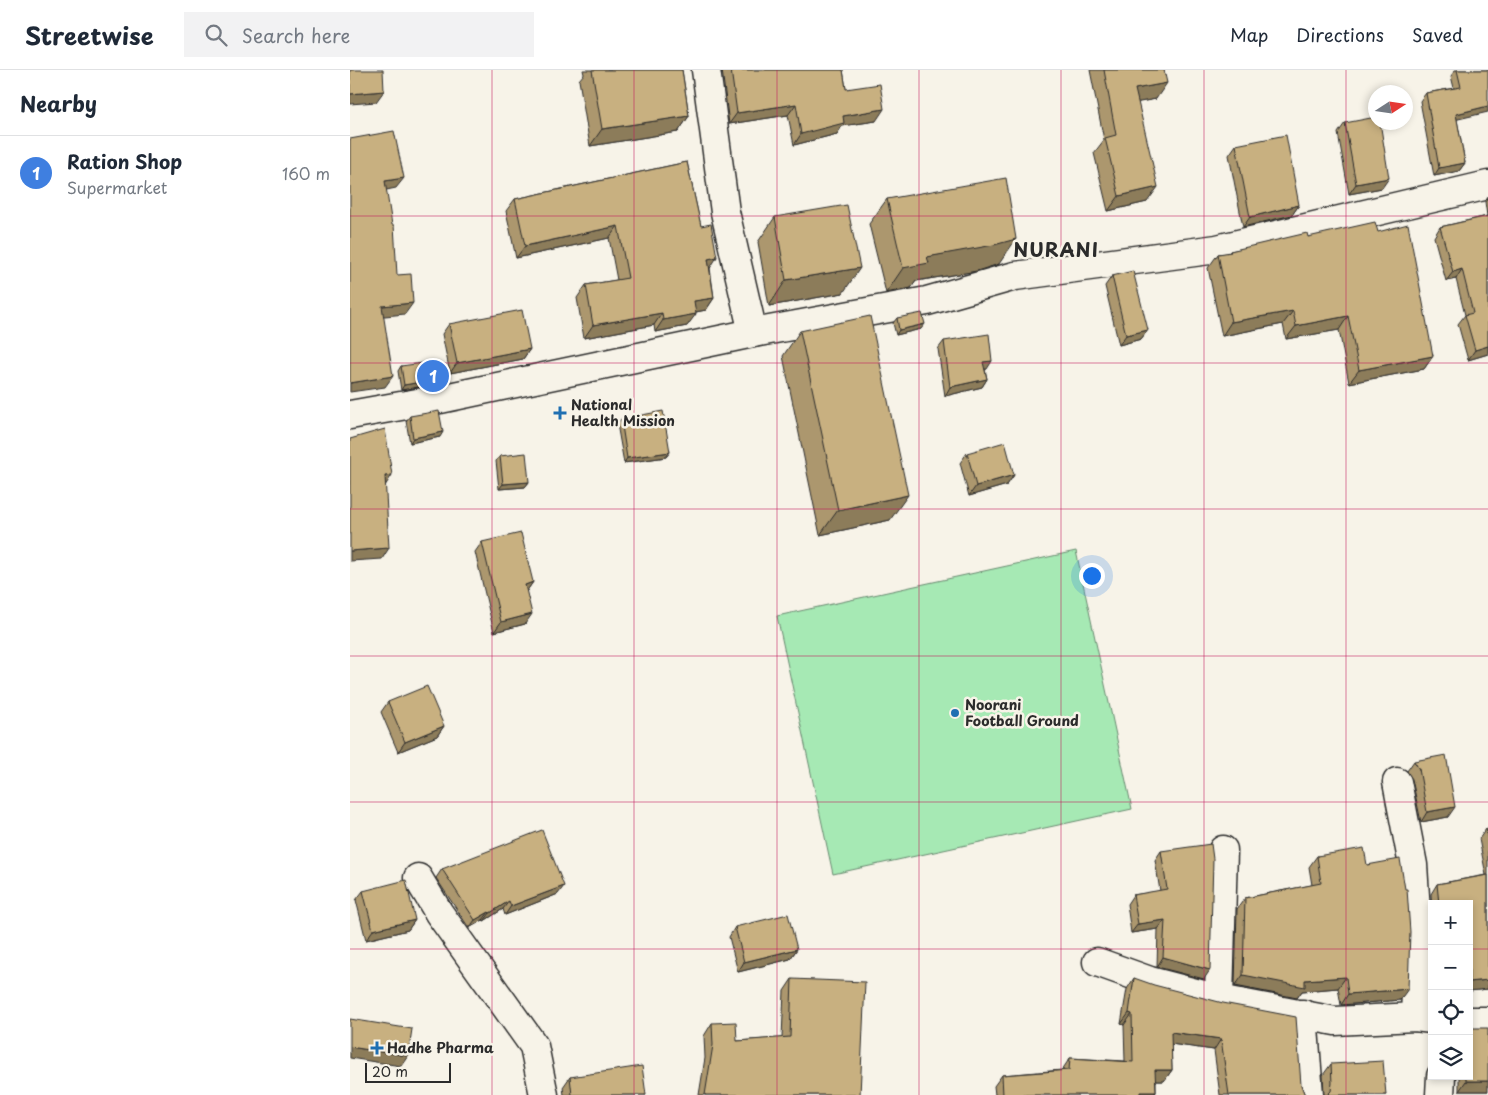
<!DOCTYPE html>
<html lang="en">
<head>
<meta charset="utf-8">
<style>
  :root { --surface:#fff; --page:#f2f2f3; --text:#1f2937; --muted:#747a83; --line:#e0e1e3; --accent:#2563eb }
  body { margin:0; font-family:"Playpen Sans",sans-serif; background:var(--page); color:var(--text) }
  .controls { position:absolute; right:15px; bottom:15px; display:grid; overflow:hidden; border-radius:0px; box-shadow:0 2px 8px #0003 }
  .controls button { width:45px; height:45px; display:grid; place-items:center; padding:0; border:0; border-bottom:1px solid var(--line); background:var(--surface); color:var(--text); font:25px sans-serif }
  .compass { position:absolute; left:1018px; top:15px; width:45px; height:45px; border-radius:50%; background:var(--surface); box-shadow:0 2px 8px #0003; rotate:78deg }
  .scale { position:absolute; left:15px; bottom:12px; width:86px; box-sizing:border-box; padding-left:5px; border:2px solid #2b2b2b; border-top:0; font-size:14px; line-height:18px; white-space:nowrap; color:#2b2b2b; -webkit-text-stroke:4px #f7f3e8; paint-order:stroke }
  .you { position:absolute; left:741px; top:505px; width:18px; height:18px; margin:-12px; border:4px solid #fff; border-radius:50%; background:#1a73e8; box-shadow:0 0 0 8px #1a73e833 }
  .badge { display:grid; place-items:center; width:32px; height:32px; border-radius:50%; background:var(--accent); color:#fff; font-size:16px; font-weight:700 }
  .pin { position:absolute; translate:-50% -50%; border:2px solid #fff; box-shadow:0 1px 5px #0006 }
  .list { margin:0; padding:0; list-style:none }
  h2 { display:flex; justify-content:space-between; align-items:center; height:65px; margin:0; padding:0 20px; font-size:21px }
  h2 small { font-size:16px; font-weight:400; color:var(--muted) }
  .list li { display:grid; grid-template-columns:32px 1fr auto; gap:15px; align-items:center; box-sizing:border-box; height:75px; padding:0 20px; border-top:1px solid var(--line) }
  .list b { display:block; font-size:19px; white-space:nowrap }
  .list p { margin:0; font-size:16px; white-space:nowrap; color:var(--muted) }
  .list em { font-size:16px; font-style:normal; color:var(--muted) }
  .icon { flex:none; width:28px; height:28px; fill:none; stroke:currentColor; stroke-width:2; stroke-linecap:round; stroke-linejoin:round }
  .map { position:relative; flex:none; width:1138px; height:1025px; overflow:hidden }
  header { display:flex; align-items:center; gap:30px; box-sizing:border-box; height:70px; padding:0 25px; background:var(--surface); border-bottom:1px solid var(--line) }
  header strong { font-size:24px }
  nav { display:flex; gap:28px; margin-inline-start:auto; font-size:18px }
  .search { width:350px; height:45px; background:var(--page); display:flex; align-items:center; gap:12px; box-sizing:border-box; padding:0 18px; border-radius:0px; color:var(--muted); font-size:19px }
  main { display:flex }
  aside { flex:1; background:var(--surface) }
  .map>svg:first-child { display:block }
</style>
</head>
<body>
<header>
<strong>Streetwise</strong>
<div class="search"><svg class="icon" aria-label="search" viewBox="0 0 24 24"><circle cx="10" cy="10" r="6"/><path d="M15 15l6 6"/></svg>Search here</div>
<nav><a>Map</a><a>Directions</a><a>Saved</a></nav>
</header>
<main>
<aside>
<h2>Nearby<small></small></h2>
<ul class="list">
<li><span class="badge" style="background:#3f7fe0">1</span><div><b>Ration Shop</b><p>Supermarket</p></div><em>160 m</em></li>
</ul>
</aside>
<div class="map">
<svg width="1138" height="1025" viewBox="0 0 1138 1025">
  <rect width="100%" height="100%" fill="#f7f3e8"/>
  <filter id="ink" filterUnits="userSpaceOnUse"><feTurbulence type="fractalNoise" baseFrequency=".02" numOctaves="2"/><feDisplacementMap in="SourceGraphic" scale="10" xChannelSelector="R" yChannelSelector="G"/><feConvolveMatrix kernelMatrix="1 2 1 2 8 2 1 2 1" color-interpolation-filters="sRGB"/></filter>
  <g filter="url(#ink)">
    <path fill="#a6e9b4" stroke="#688a70" d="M726 481 782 739 483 804 427 546Z"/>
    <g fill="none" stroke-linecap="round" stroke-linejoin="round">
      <defs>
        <g id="street">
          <path d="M356 0 375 142 403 263"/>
          <path d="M0 345 90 329 403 263 577 231 665 206 867 179 1138 115"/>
          <path d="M1047 712 1063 795 1068 873 1065 947"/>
          <path d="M68 808 89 843 184 976 194 1025"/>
          <path d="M747 892 800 911 869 929 985 951 1065 947 1082 949"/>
          <path d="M869 929 873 780"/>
          <path d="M953 944 959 1025"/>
          <path d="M1119 951H1138"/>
          <path d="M1090 1025 1091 1006"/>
        </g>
      </defs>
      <use href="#street" stroke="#2b2b2b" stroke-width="31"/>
      <use href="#street" stroke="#f7f3e8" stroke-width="28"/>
    </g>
    <g fill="#ac976e" stroke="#2b2b2b">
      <path d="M233 0H332L339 46 328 62 240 76 229 10 234 4Z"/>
      <path d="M372 0H493L496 19 526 51 492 56 487 64 444 75 438 45 379 54Z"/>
      <path d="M740 0H814L806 29 788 32 797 132 758 141 744 83 754 70Z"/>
      <path d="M1105 0H1138L1107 50 1115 93 1109 101 1084 106 1070 31 1076 23 1104 18 1101 6Z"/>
      <path d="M995 53 1032 118 999 124 988 63Z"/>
      <path d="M886 75 949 135 942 145 893 157 879 85Z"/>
      <path d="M337 92 360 198 364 228 356 240 346 242 337 256 305 262 304 255 234 268 227 228 236 215 267 210 259 168 166 188 156 141 165 129Z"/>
      <path d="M1138 127V284L1118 290 1108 254 1115 245 1106 209 1096 211 1084 167 1090 157 1137 146 1135 132Z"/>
      <path d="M537 129 649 194 627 201 566 211 561 218 536 223 519 154Z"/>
      <path d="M425 147 493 223 419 236 408 172Z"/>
      <path d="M1028 162 1083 286 1074 299 999 313 989 260 936 269 933 254 872 266 858 198 868 184 879 183 880 181 958 167Z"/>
      <path d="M762 206 798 260 791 269 769 275 755 216Z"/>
      <path d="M547 248 571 259 546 265 543 253Z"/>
      <path d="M99 254 180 279 173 289 100 303 92 264Z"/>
      <path d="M450 261 540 450 470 465 433 286Z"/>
      <path d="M594 271 637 299H635L637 309 632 317 595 326 588 279Z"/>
      <path d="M51 296 83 310 80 315 51 320 48 301Z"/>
      <path d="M60 346 90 367 60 373 56 351Z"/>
      <path d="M271 349 320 382 316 387 274 393 267 354Z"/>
      <path d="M617 383 664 405 657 415 619 426 610 393Z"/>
      <path d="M150 386 179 412 175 417 149 419 146 391Z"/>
      <path d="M132 472 183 512 176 522 175 554 144 562 125 482Z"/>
      <path d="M38 632 94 656 87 666 48 682 31 642Z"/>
      <path d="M1064 691 1098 747 1071 752 1062 709 1057 701Z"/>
      <path d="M1136 759H1138V919L1119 921V834H1082V843L1081 824 1087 814 1136 805 1129 769Z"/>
      <path d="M811 781 854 909 807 897 808 859 781 863 777 834 783 825 810 821 805 790Z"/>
      <path d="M967 786 1017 795 1050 930 991 935 988 918 952 921 947 928 885 916 887 839 895 828 962 815 959 797Z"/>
      <path d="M92 799 208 824 155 845 153 839 134 851 133 850 119 858 86 808Z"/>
      <path d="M13 821 65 850 58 860 16 870 6 830Z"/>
      <path d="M385 857 447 879 440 889 388 902 379 867Z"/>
      <path d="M784 908 951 1015 954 1023 956 1025H870L864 980 821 974 822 1000 814 1011H806V1022L804 1025H645L644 1016 652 1005 712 1000 720 988 775 991 774 955 771 954 777 919Z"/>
      <path d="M442 909 510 1025H349L355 988 354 966 362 953 387 971 432 968 434 921Z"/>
      <path d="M981 994 1036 1025H974L973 1005Z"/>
      <path d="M1109 1006H1119L1138 1021H1109Z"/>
      <path d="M220 1007 296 1025H214L213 1017Z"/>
    </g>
    <g fill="#8c7b5a" stroke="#2b2b2b">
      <path d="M817 13 806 29 774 35 785 19Z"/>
      <path d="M34 21 26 32 0 34V24Z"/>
      <path d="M446 34 438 45 379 54 387 43Z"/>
      <path d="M1138 36V42L1100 51 1106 44Z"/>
      <path d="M534 39 526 51 492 56 487 64 444 75 451 64 493 46Z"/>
      <path d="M339 46 328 62 240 76 252 59Z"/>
      <path d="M1115 93 1109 101 1084 106 1089 98Z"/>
      <path d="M54 108 46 118 27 122 35 111Z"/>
      <path d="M1039 108 1032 118 999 124 1006 114Z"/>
      <path d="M808 117 797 132 758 141 769 126Z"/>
      <path d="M949 135 942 145 893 157 900 147Z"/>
      <path d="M268 156 259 168 166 188 175 176Z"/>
      <path d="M666 169 649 194 627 201 566 211 561 218 536 223 553 198 577 187Z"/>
      <path d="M367 187 359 200 358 189Z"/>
      <path d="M510 198 493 223 419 236 436 210Z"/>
      <path d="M1112 199 1106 209 1096 211 1103 202Z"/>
      <path d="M364 228 356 240 335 244 344 231Z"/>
      <path d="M63 233 55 244 25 247 32 236Z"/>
      <path d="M943 241 933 254 872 266 881 252Z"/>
      <path d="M312 243 304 255 234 268 243 255Z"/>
      <path d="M346 244 337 256 305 262 313 250Z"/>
      <path d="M998 246 989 260 936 269 946 256Z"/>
      <path d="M575 254 571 259 546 265 549 260Z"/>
      <path d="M798 260 791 269 769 275 776 265Z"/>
      <path d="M1138 276V284L1118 290 1125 280Z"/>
      <path d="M180 279 173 289 100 303 107 293Z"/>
      <path d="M1083 286 1074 299 999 313 1009 300Z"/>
      <path d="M642 291 637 299 627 300 633 292Z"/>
      <path d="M43 306 35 317 0 322V313Z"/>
      <path d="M637 309 632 317 595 326 600 317Z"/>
      <path d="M83 310 80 315 51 320 54 315Z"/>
      <path d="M93 362 90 367 60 373 63 368Z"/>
      <path d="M320 382 316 387 274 393 277 388Z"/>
      <path d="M42 405 35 416V406Z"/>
      <path d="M664 405 657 415 619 426 626 416Z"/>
      <path d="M179 412 175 417 149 419 153 414Z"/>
      <path d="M558 425 540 450 470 465 488 440Z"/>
      <path d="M39 478 32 489 0 491V481Z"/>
      <path d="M183 512 176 522 175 515Z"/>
      <path d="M182 544 175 554 144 562 151 552Z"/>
      <path d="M94 656 87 666 48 682 55 672Z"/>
      <path d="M1105 737 1098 747 1071 752 1077 742Z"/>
      <path d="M214 816 208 824 155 845 161 836Z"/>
      <path d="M159 831 153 839 134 851 140 843Z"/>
      <path d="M139 842 133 850 119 858 125 850Z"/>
      <path d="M65 850 58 860 16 870 23 860Z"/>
      <path d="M815 850 808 859 781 863 788 854Z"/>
      <path d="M447 879 440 889 388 902 394 892Z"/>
      <path d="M813 887 860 900 854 909 807 897Z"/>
      <path d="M893 905 955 910 996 907 988 918 952 921 947 928 885 916Z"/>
      <path d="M1138 910V919L1119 921V912Z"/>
      <path d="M1058 919 1050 930 991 935 998 924Z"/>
      <path d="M779 943 782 944 774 955 771 954Z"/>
      <path d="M821 962 871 969 864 980 813 973Z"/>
      <path d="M0 977 58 986 51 996 0 988Z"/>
      <path d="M805 1000H822L814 1011H798Z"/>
      <path d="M1116 1011H1138V1021H1109Z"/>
      <path d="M790 1022H806L804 1025H788Z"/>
    </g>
    <g fill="#c8b080" stroke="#2b2b2b">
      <path d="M0 0H33L34 21 0 24Z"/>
      <path d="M242 0H332L339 46 252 59Z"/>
      <path d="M381 0H493L496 19 530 14 534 39 493 46 494 53 451 64 446 34 387 43Z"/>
      <path d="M754 0H814L817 13 785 19 808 117 769 126 755 68 766 65Z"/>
      <path d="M1107 0H1138V36L1106 44 1115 93 1089 98 1076 23 1111 17Z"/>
      <path d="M1026 47V52H1030L1039 108 1006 114 995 53Z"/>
      <path d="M44 61 54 108 35 111 42 155H44L47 205 61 204 63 233 32 236 43 306 0 313V69Z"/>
      <path d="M936 65 949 135 900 147 886 75Z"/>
      <path d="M337 92 351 156 361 154 367 187 358 189 364 228 344 231 346 244 313 250 312 243 243 255 236 215 278 208 268 156 175 176 165 129Z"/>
      <path d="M656 108 666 169 644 175 577 187 579 193 553 198 537 129Z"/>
      <path d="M497 135 510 198 436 210 425 147Z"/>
      <path d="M1138 146V276L1125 280 1115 245 1123 243 1112 199 1103 202 1090 157Z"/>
      <path d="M1025 152 1028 162 1058 154 1083 286 1009 300 998 246 946 256 943 241 881 252 868 184 881 182 880 181 957 163 958 167Z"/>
      <path d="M783 201 798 260 776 265 762 206Z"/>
      <path d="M172 240 180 279 107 293 99 254Z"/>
      <path d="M572 243 575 254 549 260 547 248Z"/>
      <path d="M520 246 558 425 488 440 450 261Z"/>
      <path d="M639 264 642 291 633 292 637 309 600 317 594 271Z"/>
      <path d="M80 292 83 310 54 315 51 296Z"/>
      <path d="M89 341 93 362 63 368 60 346Z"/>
      <path d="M313 341 320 382 277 388 271 349Z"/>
      <path d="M35 359 42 405 35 406 39 478 0 481V369Z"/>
      <path d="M655 372 664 405 626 416 617 383Z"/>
      <path d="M176 383 179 412 153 414 150 386Z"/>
      <path d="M171 463 183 512 175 515 182 544 151 552 132 472Z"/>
      <path d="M77 616 94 656 55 672 38 632Z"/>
      <path d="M1096 685 1105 737 1077 742 1069 699 1064 691Z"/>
      <path d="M1136 759H1138V771Z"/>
      <path d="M192 760 214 816 161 836 159 831 140 843 139 842 125 850 92 799Z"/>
      <path d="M861 774 863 789 860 900 813 887 815 850 788 854 783 825 817 819 811 781Z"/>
      <path d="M1014 778 1017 795 1050 789 1055 819H1057L1060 862 1058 919 998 924 996 907 955 910V917L893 905 895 828 971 813 967 786Z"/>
      <path d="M1138 805V910L1119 912V834H1089L1087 814Z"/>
      <path d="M56 810 65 850 23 860 13 821Z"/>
      <path d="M438 844 447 879 394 892 385 857Z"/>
      <path d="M784 908 804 915 873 933 946 947 951 1015 954 1023 956 1025H879L871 969 821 962 822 1000H805L806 1022H790V1025H653L652 1005 719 1000 720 988 783 992 782 944 779 943Z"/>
      <path d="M442 909 515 912 510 1025H355L363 975 362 953 386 952 387 971 440 967Z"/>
      <path d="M0 949 62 959 58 986 0 977Z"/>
      <path d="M1119 958H1138V1011H1116V1006H1119Z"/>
      <path d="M1033 991 1036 1025H977L981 1021 982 1013 981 994Z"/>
      <path d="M292 996 296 1025H222L220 1007Z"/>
    </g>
  </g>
  <path fill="none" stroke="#c2185b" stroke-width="1" stroke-opacity="0.55" d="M142 0V1025M284 0V1025M427 0V1025M569 0V1025M711 0V1025M854 0V1025M996 0V1025M0 146H1138M0 293H1138M0 439H1138M0 586H1138M0 732H1138M0 879H1082M1119 879H1138"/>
  <g fill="#1f6fb2" stroke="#f7f3e8" stroke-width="2">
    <path d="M207.5 335.5h5v5h5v5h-5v5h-5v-5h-5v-5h5z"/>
    <circle cx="605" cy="643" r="5"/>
    <path d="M24.5 970.5h5v5h5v5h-5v5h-5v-5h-5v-5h5z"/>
  </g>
  <g text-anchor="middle" stroke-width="5" stroke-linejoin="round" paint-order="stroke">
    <g font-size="14" font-weight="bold" fill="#2b2b2b" stroke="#f7f3e8" text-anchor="start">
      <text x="221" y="340">National<tspan x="221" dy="16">Health Mission</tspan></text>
      <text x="615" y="640">Noorani<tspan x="615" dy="16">Football Ground</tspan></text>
      <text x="37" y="983">Hadhe Pharma</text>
    </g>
    <g font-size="19" font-weight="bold" letter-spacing="1" fill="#2b2b2b" stroke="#f7f3e8">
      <text x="706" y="187">NURANI</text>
    </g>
  </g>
</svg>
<div class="controls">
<button>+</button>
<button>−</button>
<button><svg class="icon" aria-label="locate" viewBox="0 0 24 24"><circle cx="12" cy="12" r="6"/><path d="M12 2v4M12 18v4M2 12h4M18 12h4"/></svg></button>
<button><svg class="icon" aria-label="layers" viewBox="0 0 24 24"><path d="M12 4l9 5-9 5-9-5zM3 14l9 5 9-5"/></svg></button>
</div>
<svg class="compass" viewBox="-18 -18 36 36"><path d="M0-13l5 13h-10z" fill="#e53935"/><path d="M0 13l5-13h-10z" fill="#747a83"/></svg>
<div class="scale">20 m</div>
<div class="you"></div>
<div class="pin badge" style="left:83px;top:306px;background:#3f7fe0">1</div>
</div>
</main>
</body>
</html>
